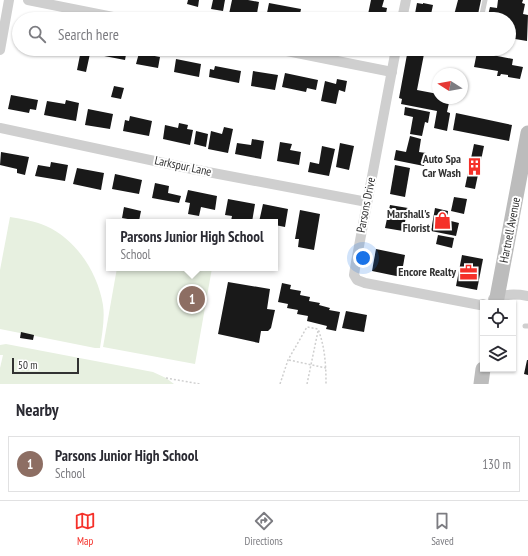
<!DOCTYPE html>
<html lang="en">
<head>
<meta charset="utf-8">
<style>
  :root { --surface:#fff; --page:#f2f2f3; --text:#2b2b33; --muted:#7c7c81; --line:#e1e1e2; --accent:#f53029 }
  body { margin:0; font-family:"PT Sans Narrow",sans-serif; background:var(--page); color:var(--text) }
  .controls { position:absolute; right:12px; bottom:12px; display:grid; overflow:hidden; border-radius:0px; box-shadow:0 1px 3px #0004 }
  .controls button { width:36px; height:36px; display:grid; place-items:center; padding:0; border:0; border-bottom:1px solid var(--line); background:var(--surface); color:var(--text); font:20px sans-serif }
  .compass { position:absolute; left:432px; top:68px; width:36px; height:36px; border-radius:50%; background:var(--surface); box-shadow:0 1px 3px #0004; rotate:281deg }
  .scale { position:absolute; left:12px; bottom:10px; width:67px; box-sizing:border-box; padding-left:4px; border:2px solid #323232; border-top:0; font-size:11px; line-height:14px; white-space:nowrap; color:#323232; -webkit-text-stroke:3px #fff; paint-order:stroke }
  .you { position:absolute; left:363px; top:258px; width:14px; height:14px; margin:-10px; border:3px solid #fff; border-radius:50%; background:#1a73e8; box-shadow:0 0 0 6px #1a73e833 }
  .badge { display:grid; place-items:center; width:26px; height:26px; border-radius:50%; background:var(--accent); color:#fff; font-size:13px; font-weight:700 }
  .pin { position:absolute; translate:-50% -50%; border:2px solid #fff; box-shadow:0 1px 4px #0006 }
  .popup { position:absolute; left:106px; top:219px; width:172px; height:52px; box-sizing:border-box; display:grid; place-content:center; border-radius:0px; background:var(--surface); filter:drop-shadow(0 1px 3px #0005); font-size:13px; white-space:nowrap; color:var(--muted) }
  .popup b { font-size:15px; color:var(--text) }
  .popup::after { content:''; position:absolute; left:50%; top:100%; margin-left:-8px; border:8px solid transparent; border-top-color:var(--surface) }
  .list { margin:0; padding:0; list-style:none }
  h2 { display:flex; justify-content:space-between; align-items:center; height:52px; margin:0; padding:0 16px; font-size:17px }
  h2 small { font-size:13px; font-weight:400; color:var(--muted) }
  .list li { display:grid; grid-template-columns:26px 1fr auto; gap:12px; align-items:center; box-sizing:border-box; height:56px; margin:0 8px 8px; padding:0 8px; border:1px solid var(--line); border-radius:0px }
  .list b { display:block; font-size:15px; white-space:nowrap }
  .list p { margin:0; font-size:13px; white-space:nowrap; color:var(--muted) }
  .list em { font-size:13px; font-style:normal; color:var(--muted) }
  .icon { flex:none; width:22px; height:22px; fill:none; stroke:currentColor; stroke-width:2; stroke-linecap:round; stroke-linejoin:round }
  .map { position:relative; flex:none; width:528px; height:384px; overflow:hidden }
  .search { position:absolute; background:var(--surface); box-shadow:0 1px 3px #0004; left:12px; right:12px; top:12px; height:44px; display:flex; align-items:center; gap:10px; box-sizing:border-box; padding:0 14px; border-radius:22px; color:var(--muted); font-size:15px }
  .sheet { height:116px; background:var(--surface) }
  nav { display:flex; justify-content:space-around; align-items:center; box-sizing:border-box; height:56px; border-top:1px solid var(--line); background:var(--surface); font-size:11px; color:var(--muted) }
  nav a { display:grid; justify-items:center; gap:2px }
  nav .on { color:var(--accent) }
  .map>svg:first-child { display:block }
</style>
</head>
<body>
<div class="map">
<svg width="528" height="384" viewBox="0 0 528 384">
  <rect width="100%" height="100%" fill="#fff"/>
  <g fill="#e7f0e0">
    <path d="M10 217C22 219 35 221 46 226 76 239 98 273 103 305 105 319 102 334 100 348H95L0 329V270Z"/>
    <path d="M117 268H212L195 364 103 347Z"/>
    <path d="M6 344 153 372 166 378 174 384H0V368L3 355H0V345Z"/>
  </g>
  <g fill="#191919">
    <path d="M188 0H199L198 7 187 4Z"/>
    <path d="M213 0H225L223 11 211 9Z"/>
    <path d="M232 0H248L259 2 256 19 229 14Z"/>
    <path d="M371 0H384L382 7 387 8 385 19H367Z"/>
    <path d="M458 0H481L477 19H453Z"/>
    <path d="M498 0H523L522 3 525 4 523 14 528 15 527 41 509 38V19H487L490 7 497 8Z"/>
    <path d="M269 3 301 9 299 19 266 18Z"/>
    <path d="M417 3 423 4V3L433 5 430 19H414Z"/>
    <path d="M311 14 331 18V19H310Z"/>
    <path d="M56 49H91L86 72 77 70 80 55 55 50Z"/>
    <path d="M100 49H127L125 60 99 55Z"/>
    <path d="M408 49H425L417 90 438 94V98H450L447 112 450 113V114L447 131 434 128 437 111 401 104 402 99 399 98Z"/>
    <path d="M477 52 513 59 512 65 523 67 520 79 508 77V75L501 74 500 76H497L498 71 474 67Z"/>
    <path d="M139 53 160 57 158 68 136 64Z"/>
    <path d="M176 59 201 64 199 77 174 72Z"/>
    <path d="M215 66 241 71 239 83 209 77 210 69 214 70Z"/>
    <path d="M253 71 278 75 275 90 251 86Z"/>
    <path d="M285 73 318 80 316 90 307 88 306 92 282 87Z"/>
    <path d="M337 79 347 81 345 92 339 90 336 104 321 101 325 81 336 84Z"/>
    <path d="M114 86 124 88 121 99 111 97Z"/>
    <path d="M11 95 38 100 36 110 30 109 29 113 8 109Z"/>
    <path d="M66 100 79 103 76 121 44 115 47 101 65 104Z"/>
    <path d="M405 107 430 112 428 123 425 122 422 136 410 134 413 117 404 115Z"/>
    <path d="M88 109 113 114 110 129 85 125Z"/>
    <path d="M456 113 512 125 509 141 453 130Z"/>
    <path d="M130 116 152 121 149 136 123 131 125 120 129 121Z"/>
    <path d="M179 123 188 125 187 129 193 130 190 145 163 139 165 125 178 128Z"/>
    <path d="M224 127 233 129 228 153 208 149 211 131 222 134Z"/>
    <path d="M196 131 208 134 206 147 194 144Z"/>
    <path d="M410 136 421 139 419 152 426 153 424 166 394 160 396 150 406 152Z"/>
    <path d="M252 139 264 141 261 159 235 154 237 143 251 145Z"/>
    <path d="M280 142 292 144 290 150 301 152 299 165 277 161Z"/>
    <path d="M340 143 354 146 349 170 336 167Z"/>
    <path d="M474 144 484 146 475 189 465 187Z"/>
    <path d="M322 146 335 149 329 176 308 172 310 162 319 164Z"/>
    <path d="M1 152 29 157 25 175 17 173V169L0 165Z"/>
    <path d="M51 162 68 165 65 181 35 176 38 165 50 167Z"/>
    <path d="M395 165 410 168 405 197 390 194Z"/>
    <path d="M77 168 104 173 101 190 73 184Z"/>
    <path d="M115 174 142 180 139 194 112 189Z"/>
    <path d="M155 183 169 186 168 193 181 196 179 203 152 198Z"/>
    <path d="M188 190 217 196 215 210 201 207 199 216 188 214 190 203 185 202Z"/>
    <path d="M454 197 467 199 464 214 451 211Z"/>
    <path d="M228 199 255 204 252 222 231 221 232 216 225 215Z"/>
    <path d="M263 204 288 209 285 227 275 225V222H259Z"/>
    <path d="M390 205 408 208 403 231 385 228Z"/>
    <path d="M124 207 141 211 139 221 122 218Z"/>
    <path d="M435 208 448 211 447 220 459 223 456 236 431 231Z"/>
    <path d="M300 210 320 214 314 250 298 247 299 239H295Z"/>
    <path d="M438 235 454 238 452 248 436 244Z"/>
    <path d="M376 249 405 255 401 277 372 271Z"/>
    <path d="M462 255 483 259 477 290 456 286Z"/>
    <path d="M228 282 270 289 267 309 275 310 271 328 268 331H261L259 343 218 334Z"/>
    <path d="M282 283 291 285 290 289 301 291 300 295 310 297 309 301 320 303 319 305 330 308 329 310 340 312 336 331 326 329 327 326 307 321 308 316 297 314 298 310 287 308 288 304 278 302Z"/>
    <path d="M346 311 367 315 364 332 342 328Z"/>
    <path d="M21 332 34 335 33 340 20 338Z"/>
    <path d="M527 360H528V375L524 374Z"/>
  </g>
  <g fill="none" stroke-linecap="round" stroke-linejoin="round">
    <g stroke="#cfcfcf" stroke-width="1.5" stroke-dasharray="2 2" stroke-linecap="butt">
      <path d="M289 360 326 368"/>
      <path d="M166 378 200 384"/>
      <path d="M280 384 288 360 307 327 318 329C325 347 326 365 326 384"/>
      <path d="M307 384 318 331"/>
    </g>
    <g stroke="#cfcfcf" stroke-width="5">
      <path d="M481 19 485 0"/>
      <path d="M525 326H528"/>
    </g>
    <g stroke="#cfcfcf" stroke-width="10">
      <path d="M28 0 123 19"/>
      <path d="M402 19 406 0"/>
      <path d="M277 49 392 72"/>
      <path d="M396 49 356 262 354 275 357 280 365 283 480 305 483 304"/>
      <path d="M0 50 9 0"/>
      <path d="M0 128 192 169 367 202"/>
      <path d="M493 299C503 294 517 294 528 296"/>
    </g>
    <g stroke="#bcbcbc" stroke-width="15">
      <path d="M496 303 528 133"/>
      <path d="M481 384 483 369"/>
    </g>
  </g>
  <defs>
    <symbol id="building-bare" viewBox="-9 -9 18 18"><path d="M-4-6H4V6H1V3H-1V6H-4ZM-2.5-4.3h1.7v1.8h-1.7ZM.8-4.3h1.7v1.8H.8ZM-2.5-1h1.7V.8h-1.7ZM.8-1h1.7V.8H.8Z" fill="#f53029" stroke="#fff" stroke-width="2.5" paint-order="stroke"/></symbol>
    <symbol id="shop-bare" viewBox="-9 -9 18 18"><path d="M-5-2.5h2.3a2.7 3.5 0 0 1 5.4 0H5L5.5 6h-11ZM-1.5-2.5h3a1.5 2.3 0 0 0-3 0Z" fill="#f53029" stroke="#fff" stroke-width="2.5" paint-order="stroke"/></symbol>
    <symbol id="office-bare" viewBox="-9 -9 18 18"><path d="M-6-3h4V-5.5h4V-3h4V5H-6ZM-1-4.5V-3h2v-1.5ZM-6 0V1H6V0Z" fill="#f53029" stroke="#fff" stroke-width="2.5" paint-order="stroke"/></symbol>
  </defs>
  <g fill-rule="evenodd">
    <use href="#building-bare" x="462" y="154" width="25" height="25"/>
    <use href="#shop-bare" x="430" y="208" width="25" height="25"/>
    <use href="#office-bare" x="456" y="260" width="25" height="25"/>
  </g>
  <g text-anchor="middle" stroke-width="4" stroke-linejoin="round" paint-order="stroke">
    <g font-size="12" font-weight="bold" fill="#323232" stroke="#fff" text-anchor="end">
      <text x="461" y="163">Auto Spa<tspan x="461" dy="14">Car Wash</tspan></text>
      <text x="430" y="218">Marshall's<tspan x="430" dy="14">Florist</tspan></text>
      <text x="456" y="276">Encore Realty</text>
    </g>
    <g font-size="12" fill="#323232" stroke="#fff">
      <text transform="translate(183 166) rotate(12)" y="4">Larkspur Lane</text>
      <text transform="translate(366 205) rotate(-79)" y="4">Parsons Drive</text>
      <text transform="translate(510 230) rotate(-79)" y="4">Hartnell Avenue</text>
    </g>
  </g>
</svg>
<div class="controls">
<button><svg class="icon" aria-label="locate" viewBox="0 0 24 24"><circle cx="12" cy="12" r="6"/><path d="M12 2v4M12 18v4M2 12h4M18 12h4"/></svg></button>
<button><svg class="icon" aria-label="layers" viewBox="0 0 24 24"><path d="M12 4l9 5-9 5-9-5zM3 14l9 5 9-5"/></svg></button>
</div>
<svg class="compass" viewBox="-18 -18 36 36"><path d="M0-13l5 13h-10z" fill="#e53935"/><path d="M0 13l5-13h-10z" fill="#7c7c81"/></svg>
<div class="scale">50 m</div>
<div class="you"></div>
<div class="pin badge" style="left:192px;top:299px;background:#8d6e63">1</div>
<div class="popup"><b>Parsons Junior High School</b>School</div>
<div class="search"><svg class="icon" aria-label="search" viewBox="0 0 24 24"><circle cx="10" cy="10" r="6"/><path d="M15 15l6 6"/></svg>Search here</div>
</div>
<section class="sheet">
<h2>Nearby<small></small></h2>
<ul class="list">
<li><span class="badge" style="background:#8d6e63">1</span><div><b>Parsons Junior High School</b><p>School</p></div><em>130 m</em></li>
</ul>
</section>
<nav>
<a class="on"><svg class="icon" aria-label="map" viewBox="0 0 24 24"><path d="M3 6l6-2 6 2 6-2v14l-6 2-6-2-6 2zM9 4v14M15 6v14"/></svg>Map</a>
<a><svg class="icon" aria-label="directions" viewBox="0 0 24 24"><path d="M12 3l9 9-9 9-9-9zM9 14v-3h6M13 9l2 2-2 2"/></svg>Directions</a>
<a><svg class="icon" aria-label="saved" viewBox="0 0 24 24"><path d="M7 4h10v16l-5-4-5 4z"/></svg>Saved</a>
</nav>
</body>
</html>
